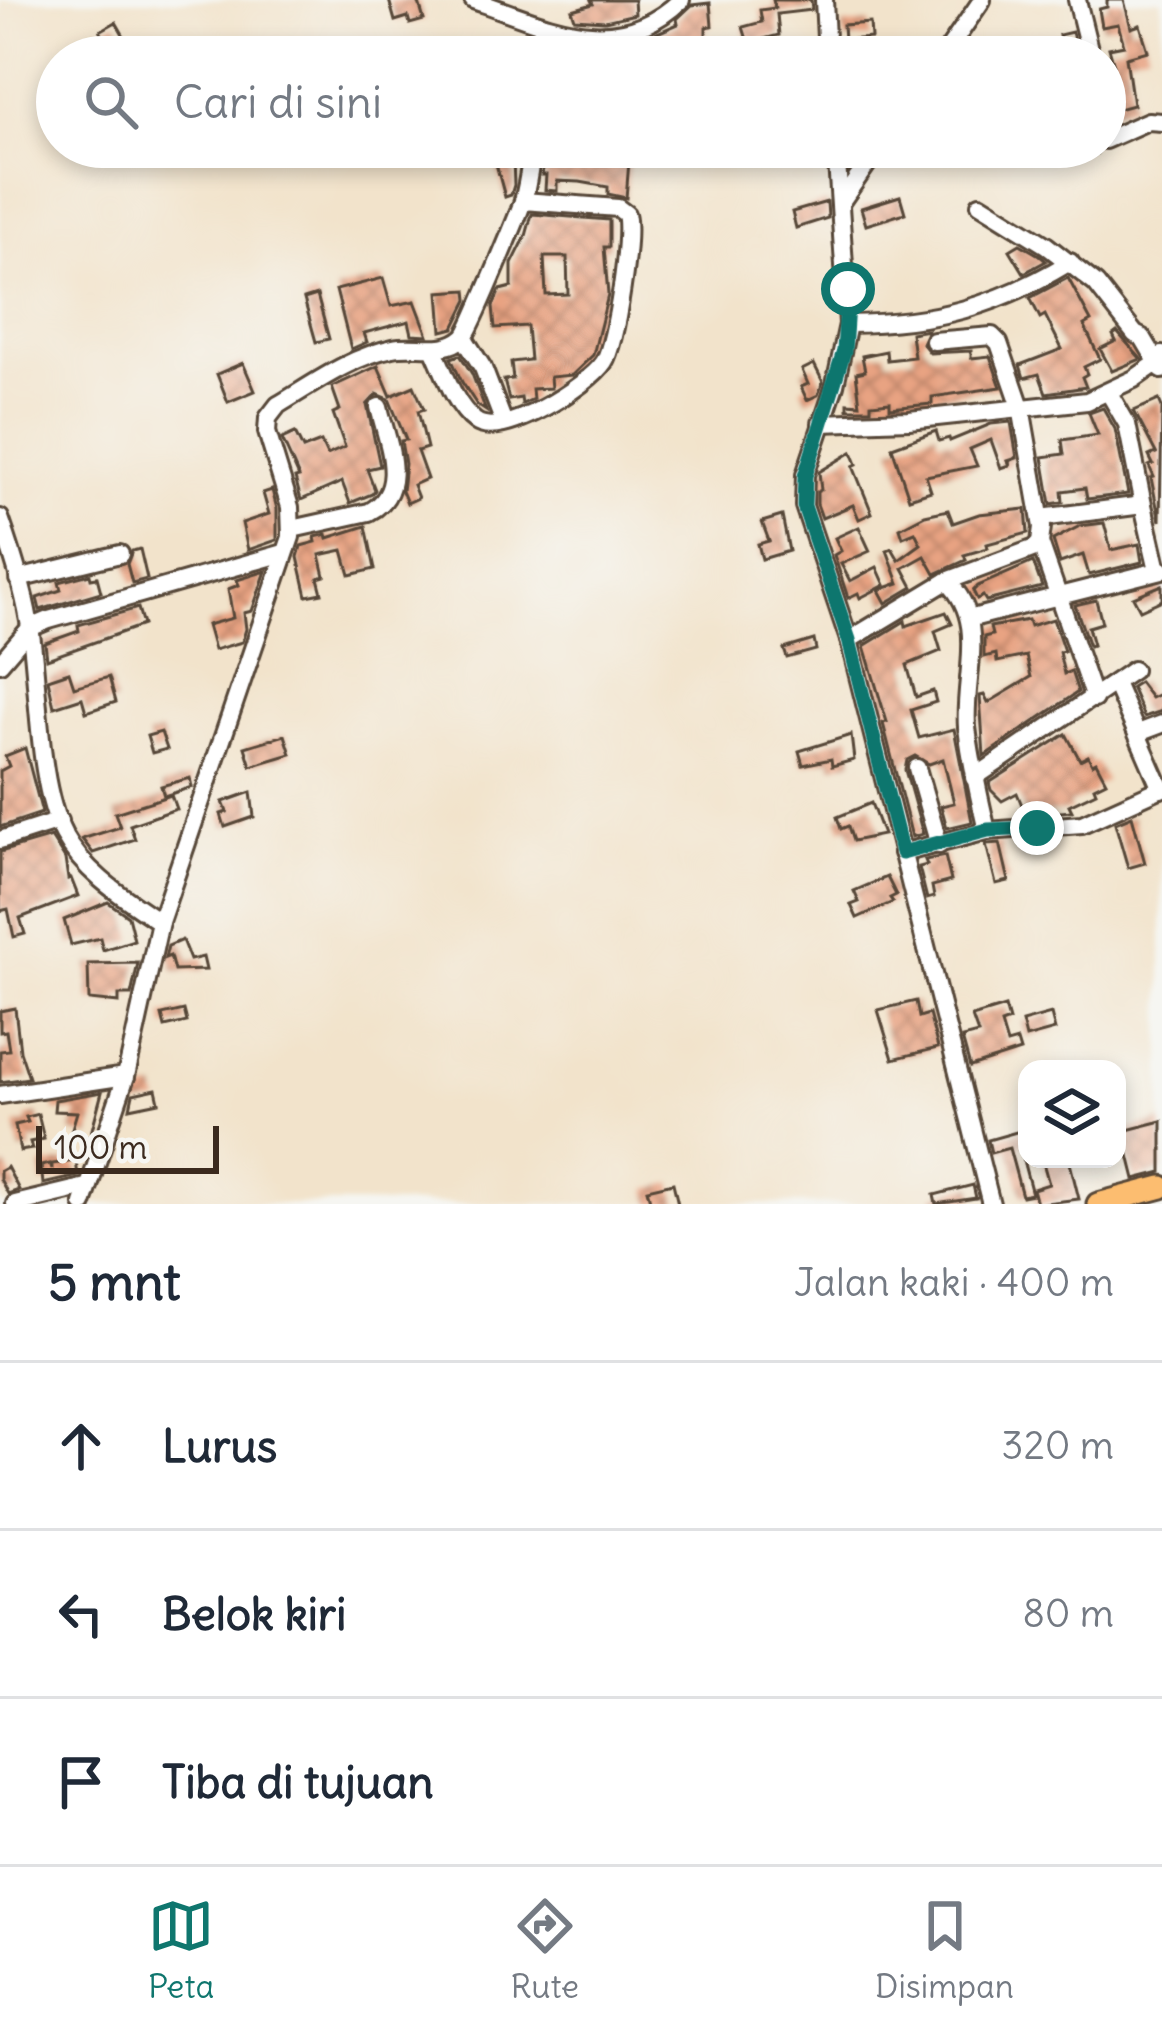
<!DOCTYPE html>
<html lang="id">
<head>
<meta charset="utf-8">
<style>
  :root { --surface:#fff; --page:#f2f2f3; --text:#1f2937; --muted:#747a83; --line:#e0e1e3; --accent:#0f766e }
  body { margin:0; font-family:Delius,sans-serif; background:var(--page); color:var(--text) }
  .controls { position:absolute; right:36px; bottom:36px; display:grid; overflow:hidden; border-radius:24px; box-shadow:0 6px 18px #0003 }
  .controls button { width:108px; height:108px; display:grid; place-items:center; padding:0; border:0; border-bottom:3px solid var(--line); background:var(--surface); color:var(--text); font:60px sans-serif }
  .scale { position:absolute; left:36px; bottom:30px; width:183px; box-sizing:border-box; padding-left:12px; border:6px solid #3b2a1e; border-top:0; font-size:33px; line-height:42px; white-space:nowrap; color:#3b2a1e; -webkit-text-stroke:9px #f6f6f2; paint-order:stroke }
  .stop { position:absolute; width:36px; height:36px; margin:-27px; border:9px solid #0f766e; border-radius:50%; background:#fff }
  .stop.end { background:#0f766e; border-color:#fff; box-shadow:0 3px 12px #0008 }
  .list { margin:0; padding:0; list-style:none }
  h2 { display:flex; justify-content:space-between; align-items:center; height:156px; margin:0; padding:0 48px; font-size:51px }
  h2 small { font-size:39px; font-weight:400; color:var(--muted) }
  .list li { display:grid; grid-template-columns:78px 1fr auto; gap:36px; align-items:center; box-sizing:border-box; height:168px; padding:0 48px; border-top:3px solid var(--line) }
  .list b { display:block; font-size:45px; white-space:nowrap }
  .list em { font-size:39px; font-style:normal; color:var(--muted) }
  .icon { flex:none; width:66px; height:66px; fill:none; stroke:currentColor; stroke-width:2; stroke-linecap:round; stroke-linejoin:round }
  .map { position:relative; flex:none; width:1162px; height:1204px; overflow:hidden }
  .search { position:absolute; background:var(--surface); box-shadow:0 6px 18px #0003; left:36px; right:36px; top:36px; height:132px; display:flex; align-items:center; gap:30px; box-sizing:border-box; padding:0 42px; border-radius:66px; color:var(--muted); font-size:45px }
  .sheet { height:660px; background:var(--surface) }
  nav { display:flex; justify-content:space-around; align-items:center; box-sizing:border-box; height:168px; border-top:3px solid var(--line); background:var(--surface); font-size:33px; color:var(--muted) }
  nav a { display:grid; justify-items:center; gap:6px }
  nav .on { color:var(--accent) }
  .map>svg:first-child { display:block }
</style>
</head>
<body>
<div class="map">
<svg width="1162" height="1204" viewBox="0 0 1162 1204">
  <defs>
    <pattern id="building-cross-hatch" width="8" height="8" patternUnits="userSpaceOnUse" patternTransform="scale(3)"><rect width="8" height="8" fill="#e8a382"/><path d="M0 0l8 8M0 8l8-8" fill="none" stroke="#bd856a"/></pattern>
  </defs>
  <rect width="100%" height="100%" fill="#f6f6f2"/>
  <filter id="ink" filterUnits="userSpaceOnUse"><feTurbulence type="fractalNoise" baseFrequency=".00833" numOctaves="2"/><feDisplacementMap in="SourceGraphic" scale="24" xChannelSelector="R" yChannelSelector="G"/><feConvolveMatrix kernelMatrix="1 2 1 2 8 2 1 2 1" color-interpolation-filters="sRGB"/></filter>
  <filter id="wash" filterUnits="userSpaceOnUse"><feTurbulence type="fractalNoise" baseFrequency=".004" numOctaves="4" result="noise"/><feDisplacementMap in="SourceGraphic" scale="48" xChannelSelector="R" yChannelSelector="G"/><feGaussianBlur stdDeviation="2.7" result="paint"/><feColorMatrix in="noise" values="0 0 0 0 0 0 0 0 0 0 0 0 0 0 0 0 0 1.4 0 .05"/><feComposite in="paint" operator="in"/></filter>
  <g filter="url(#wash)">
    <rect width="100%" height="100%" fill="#f2e3cb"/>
    <g id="blocks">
      <g fill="url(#building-cross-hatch)" fill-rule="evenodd">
        <path d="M389 0H418L424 20 410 24 408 17 395 21Z"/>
        <path d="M591 0H634L635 14 605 21 575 19 572 10 593 4Z"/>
        <path d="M773 0H811L812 10 777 14 779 35 748 43 743 27 762 22 760 10 775 8Z"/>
        <path d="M1107 0H1124L1131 28 1140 25 1148 51 1126 57 1133 105 1111 111 1105 94V67L1114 65 1109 48 1124 45 1118 24 1102 27 1099 9 1107 7Z"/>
        <path d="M710 3 712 26 706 27V43L677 46 679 57H658L655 34 678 24 677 19 692 5Z"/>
        <path d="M116 22 132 50 119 57H116L100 31Z"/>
        <path d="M870 23 871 38 844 40 843 25Z"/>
        <path d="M1072 32 1078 57H1066L1059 35Z"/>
        <path d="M580 147H610L609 159 629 161 626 198 608 194V187L580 182 557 181V191L545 190 546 175H542L545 151 580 153Z"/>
        <path d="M513 159 514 185 511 195 505 197 496 164Z"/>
        <path d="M900 196 905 213 866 225 861 208Z"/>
        <path d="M827 202 828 218 796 228 792 212Z"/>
        <path d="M532 214 609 220V247H604L608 295 593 355 572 375 550 377 551 388 532 389 533 399 522 404 521 398 509 400 504 380 513 379 511 362 530 360 527 326 495 328 493 306 500 290 512 287V264L526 236ZM544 257H567L568 294 546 295Z"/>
        <path d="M1020 244 1039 255 1046 261 1024 273 1010 250Z"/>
        <path d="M383 278 391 306 415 301 428 335 412 334 409 321 364 333 367 342 351 349 336 290Z"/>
        <path d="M1068 278 1091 321 1084 325 1100 359 1084 367 1087 374 1082 377 1086 387 1046 393 1039 374 1024 378 1020 365 1062 349 1045 315 1040 318 1030 298Z"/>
        <path d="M467 290 468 300 454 328 442 331 439 292Z"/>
        <path d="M317 295 329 339 316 342 304 299Z"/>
        <path d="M928 330 922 343 930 353 971 351V358L990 356 1001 387 932 397V404L890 408V402L871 404V409H848V403L860 404 856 373 865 371 862 356 886 351 887 360 914 357 911 333Z"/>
        <path d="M1117 332 1141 359 1112 371 1100 349 1116 341 1113 335Z"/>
        <path d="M460 355 472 374 486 411 477 405 462 382 451 358Z"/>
        <path d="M243 363 255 391 228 402 217 374Z"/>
        <path d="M814 364 823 382 818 395 807 400 801 387 808 384 802 370Z"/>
        <path d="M378 366 391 396 414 386 424 409 418 411 427 448 417 451 427 479 413 485 418 498 407 503 402 491 405 464 401 441 406 440 389 399 377 394 367 405 380 466 367 469 375 490 372 494 350 503 342 482 301 500 295 478 299 477 282 439 295 433 303 449 321 442 327 455 345 447 333 413 340 410 332 387Z"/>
        <path d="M1159 400 1162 407 1160 521 1151 478 1154 477 1149 466 1153 464 1149 456 1156 453 1134 411Z"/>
        <path d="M1103 408 1115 429 1128 494 1087 499 1085 488 1062 491 1063 502 1051 504 1043 457 1064 454 1062 440 1098 435 1089 413Z"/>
        <path d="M1011 422 1017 458 1008 461 1010 465 1001 468 991 440 970 449 977 466 926 476 931 491 909 498 892 447 936 431 939 441 949 438 950 441 991 424Z"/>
        <path d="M852 452 857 464 853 466 872 513 859 519 853 505 822 518 817 504V492L821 490 819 472Z"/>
        <path d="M272 490 277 509V540L248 550 242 523 269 514 263 493Z"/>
        <path d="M1026 509 1028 533 987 544 988 548 964 555 966 560 935 574 925 556 903 568 913 587 886 603 879 590 899 583 887 550 892 548 899 560 921 544 915 532 903 537 900 528 925 515 948 510 953 523 979 514Z"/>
        <path d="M782 516 789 551 762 559 758 544 769 541 762 522Z"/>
        <path d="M1104 523 1111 550 1139 544 1142 562 1089 575 1083 555 1060 563 1053 540 1080 526Z"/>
        <path d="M366 526 375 569 350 575 343 550 320 555 325 576 318 578 322 593 307 596 298 557 301 546 316 542 315 537 327 534 328 538Z"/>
        <path d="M859 527 870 551 841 564 850 581 877 567 885 585 860 598 858 593 848 598 834 555 841 551 835 538Z"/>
        <path d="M140 549 147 579 132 583 127 564 132 551Z"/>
        <path d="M1033 562 1042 587 986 601 983 596 977 599 973 591 978 586Z"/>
        <path d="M266 571 252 611 244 613 246 629 242 642 214 650 207 625 233 618 228 589 239 585 237 580Z"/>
        <path d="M90 574 91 578 97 577 101 592 40 610 37 598 61 590 59 582Z"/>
        <path d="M1162 585V600L1140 610 1133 597Z"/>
        <path d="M1096 600 1102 623 1088 627 1093 645 1089 646 1075 605Z"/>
        <path d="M138 608 143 625 47 659 45 643 79 631 78 625Z"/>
        <path d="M946 612 952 624 935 631 941 651 907 665 916 697 933 691 936 702 911 710 919 738 954 729 972 822 947 828 941 806 954 803 943 759 929 764 915 756 907 760 905 770 923 834 912 837 883 723 887 722 864 646 905 621 906 626Z"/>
        <path d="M1053 619 1064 651 1059 652 1064 674 1071 671 1078 692 984 756 980 696 984 695 988 703 1031 677 1026 656 997 662 996 654 984 657V637L992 635 990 627 1028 620 1030 626Z"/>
        <path d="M814 640 816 650 787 658 784 649Z"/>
        <path d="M69 672 74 687 109 677 116 702 86 712 82 698 54 707 48 679Z"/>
        <path d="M1139 682 1151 698 1162 693V711L1144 717 1131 687Z"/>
        <path d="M161 732 167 749 152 753 147 736Z"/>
        <path d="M1066 734 1080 760 1088 756 1092 764 1096 762 1106 781 1094 787 1096 792 1069 805 1072 811 1026 815 1017 793 1002 801 991 790 989 783Z"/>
        <path d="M285 735 291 754 251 766 245 747Z"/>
        <path d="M851 735 854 760 832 766 831 759 803 765 799 751Z"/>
        <path d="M25 748 42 813 0 827V771L9 766 5 756Z"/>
        <path d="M190 778 192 787 164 796 161 786Z"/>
        <path d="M251 792 254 817 225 827 221 814 227 812 223 802Z"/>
        <path d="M171 795 176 809 130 825 135 839 93 853 82 839 120 827 115 813Z"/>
        <path d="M871 803 883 835 853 841 848 826 841 829 837 817Z"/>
        <path d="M1132 816 1145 863 1128 868 1115 823Z"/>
        <path d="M51 837 65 859 68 879 71 878 78 896 20 918 25 934 14 937 8 909 0 911V852Z"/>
        <path d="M1000 843 1009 881 996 884 986 844Z"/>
        <path d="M945 856 951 881 932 886 934 897 927 899 919 867 927 865 925 860Z"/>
        <path d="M887 877 896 895 890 898 893 902 857 918 851 905 859 902 854 891Z"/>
        <path d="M108 902 128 916 134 940 103 950 100 938 71 945 64 920Z"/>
        <path d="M182 940 190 960 203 957 206 970 174 971 170 956 165 958 168 946Z"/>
        <path d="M138 963 131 995H119V1003L89 1000 88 964Z"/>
        <path d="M916 1001 919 1017 929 1014 938 1048 893 1059 878 1010Z"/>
        <path d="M1005 1007 1009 1021 1001 1024 1007 1044 1017 1041 1020 1051 970 1067 962 1038 978 1034 972 1017Z"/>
        <path d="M15 1008 20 1051 29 1078 0 1082V1051L9 1050 6 1031 0 1032V1011Z"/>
        <path d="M184 1010 187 1022 165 1027 162 1015Z"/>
        <path d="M1051 1014 1055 1030 1026 1038 1022 1022Z"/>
        <path d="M156 1089 159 1102 130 1108 133 1094Z"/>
        <path d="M102 1092 90 1137 71 1132 77 1112 54 1111 55 1100Z"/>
        <path d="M38 1114 44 1139 30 1142 32 1149 20 1151 15 1125 28 1122 26 1117Z"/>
        <path d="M1162 1121V1172L1135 1179 1123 1131Z"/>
        <path d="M1027 1129V1143L1019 1145 1032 1194 1022 1196 1009 1148 991 1153 988 1140Z"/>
        <path d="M1042 1159H1069L1079 1199 1037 1204 1033 1189 1049 1184Z"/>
        <path d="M76 1161 78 1176 43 1184 41 1166 50 1164 52 1170V1164Z"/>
        <path d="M7 1167 19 1190 8 1194 0 1179V1171Z"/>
        <path d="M673 1183 678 1204H651L647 1189Z"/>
        <path d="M973 1185 976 1198 936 1204 934 1195Z"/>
      </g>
    </g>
  </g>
  <g filter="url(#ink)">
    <use href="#blocks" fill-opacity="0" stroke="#564638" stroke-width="3"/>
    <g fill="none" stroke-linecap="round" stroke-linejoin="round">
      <defs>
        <g id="minor">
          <path d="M473 0C548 25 615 63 681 0"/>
          <path d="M824 0 827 57"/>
          <path d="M1077 0 1091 57"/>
          <path d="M562 57 572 32"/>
          <path d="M943 57 982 0"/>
          <path d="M1105 140 1148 121 1162 122"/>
          <path d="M836 147 848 324 835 385 805 475 804 506 849 640 991 1204"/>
          <path d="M1064 147 1072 154 1090 147"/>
          <path d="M841 202 879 147"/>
          <path d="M980 204 1046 245 1096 284 1135 334 1143 338 1162 370"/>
          <path d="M848 324C934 323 996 307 1070 262"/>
          <path d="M464 338 483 368 504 423"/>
          <path d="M934 341 992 336 999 343 1021 407 1042 527 1040 543 1035 548 947 581"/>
          <path d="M433 348C444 371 454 405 475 421 500 442 589 385 604 362 616 343 632 235 626 214L618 208 523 201"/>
          <path d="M1109 393 1127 424 1143 505"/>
          <path d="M821 423 909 420 1087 401 1134 379 1157 363 1162 355"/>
          <path d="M0 518C13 555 26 595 31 634 39 691 38 787 64 835 85 874 125 898 160 922"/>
          <path d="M1041 518 1143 505 1158 570"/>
          <path d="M292 529 369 512C410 491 387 442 379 407"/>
          <path d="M1040 543 1094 699"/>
          <path d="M18 579 120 554"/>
          <path d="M972 618 1162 570"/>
          <path d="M849 640 947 581C989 622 963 675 967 727 971 762 979 796 987 831"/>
          <path d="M0 663 30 628 49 620 284 553"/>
          <path d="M1115 683 1161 789"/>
          <path d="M1138 733 1162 724"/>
          <path d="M917 768 939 845"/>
          <path d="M974 778 1133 670"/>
          <path d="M0 840 59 821"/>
          <path d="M902 853 987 831 1082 824 1162 788"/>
          <path d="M0 1095 126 1076"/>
          <path d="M15 1204 86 1187"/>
          <path d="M83 1204 126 1076 160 922 291 537 290 507 267 432 268 418 278 405C315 383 350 357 393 348 416 343 444 355 464 337 470 332 518 216 523 201 528 184 530 165 533 147"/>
        </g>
        <path id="major" d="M1098 1204 1162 1187"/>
      </defs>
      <use href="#minor" stroke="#564638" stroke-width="22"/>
      <use href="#major" stroke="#564638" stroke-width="27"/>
      <use href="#minor" stroke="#fff" stroke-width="16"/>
      <use href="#major" stroke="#fcbd6f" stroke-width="21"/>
    </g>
  </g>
  <g fill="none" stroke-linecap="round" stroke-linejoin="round" filter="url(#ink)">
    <path stroke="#0f766e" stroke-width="15" d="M848 289 844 351 805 476 804 506 849 640 902 853 988 830 1037 828"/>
  </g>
</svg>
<div class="controls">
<button><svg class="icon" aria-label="layers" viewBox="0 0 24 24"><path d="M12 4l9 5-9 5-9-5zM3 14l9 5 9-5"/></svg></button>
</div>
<div class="scale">100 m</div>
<div class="stop" style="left:848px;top:289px"></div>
<div class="stop end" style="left:1037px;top:828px"></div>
<div class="search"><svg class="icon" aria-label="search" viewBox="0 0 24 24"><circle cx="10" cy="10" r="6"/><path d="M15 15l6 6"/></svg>Cari di sini</div>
</div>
<section class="sheet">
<h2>5 mnt<small>Jalan kaki · 400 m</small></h2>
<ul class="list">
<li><svg class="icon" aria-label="ahead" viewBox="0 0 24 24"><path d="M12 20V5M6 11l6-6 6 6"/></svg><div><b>Lurus</b></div><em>320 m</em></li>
<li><svg class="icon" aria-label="left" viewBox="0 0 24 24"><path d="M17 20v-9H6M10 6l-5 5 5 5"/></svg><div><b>Belok kiri</b></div><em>80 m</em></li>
<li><svg class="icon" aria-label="arrive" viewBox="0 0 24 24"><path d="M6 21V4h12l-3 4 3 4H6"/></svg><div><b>Tiba di tujuan</b></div></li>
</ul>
</section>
<nav>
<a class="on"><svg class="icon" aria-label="map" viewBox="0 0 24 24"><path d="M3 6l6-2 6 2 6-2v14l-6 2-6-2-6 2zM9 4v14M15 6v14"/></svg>Peta</a>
<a><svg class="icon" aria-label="directions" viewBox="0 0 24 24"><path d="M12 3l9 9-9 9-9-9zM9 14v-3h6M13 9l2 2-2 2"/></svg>Rute</a>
<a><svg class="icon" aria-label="saved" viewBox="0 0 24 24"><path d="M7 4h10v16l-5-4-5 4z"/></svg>Disimpan</a>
</nav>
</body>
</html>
